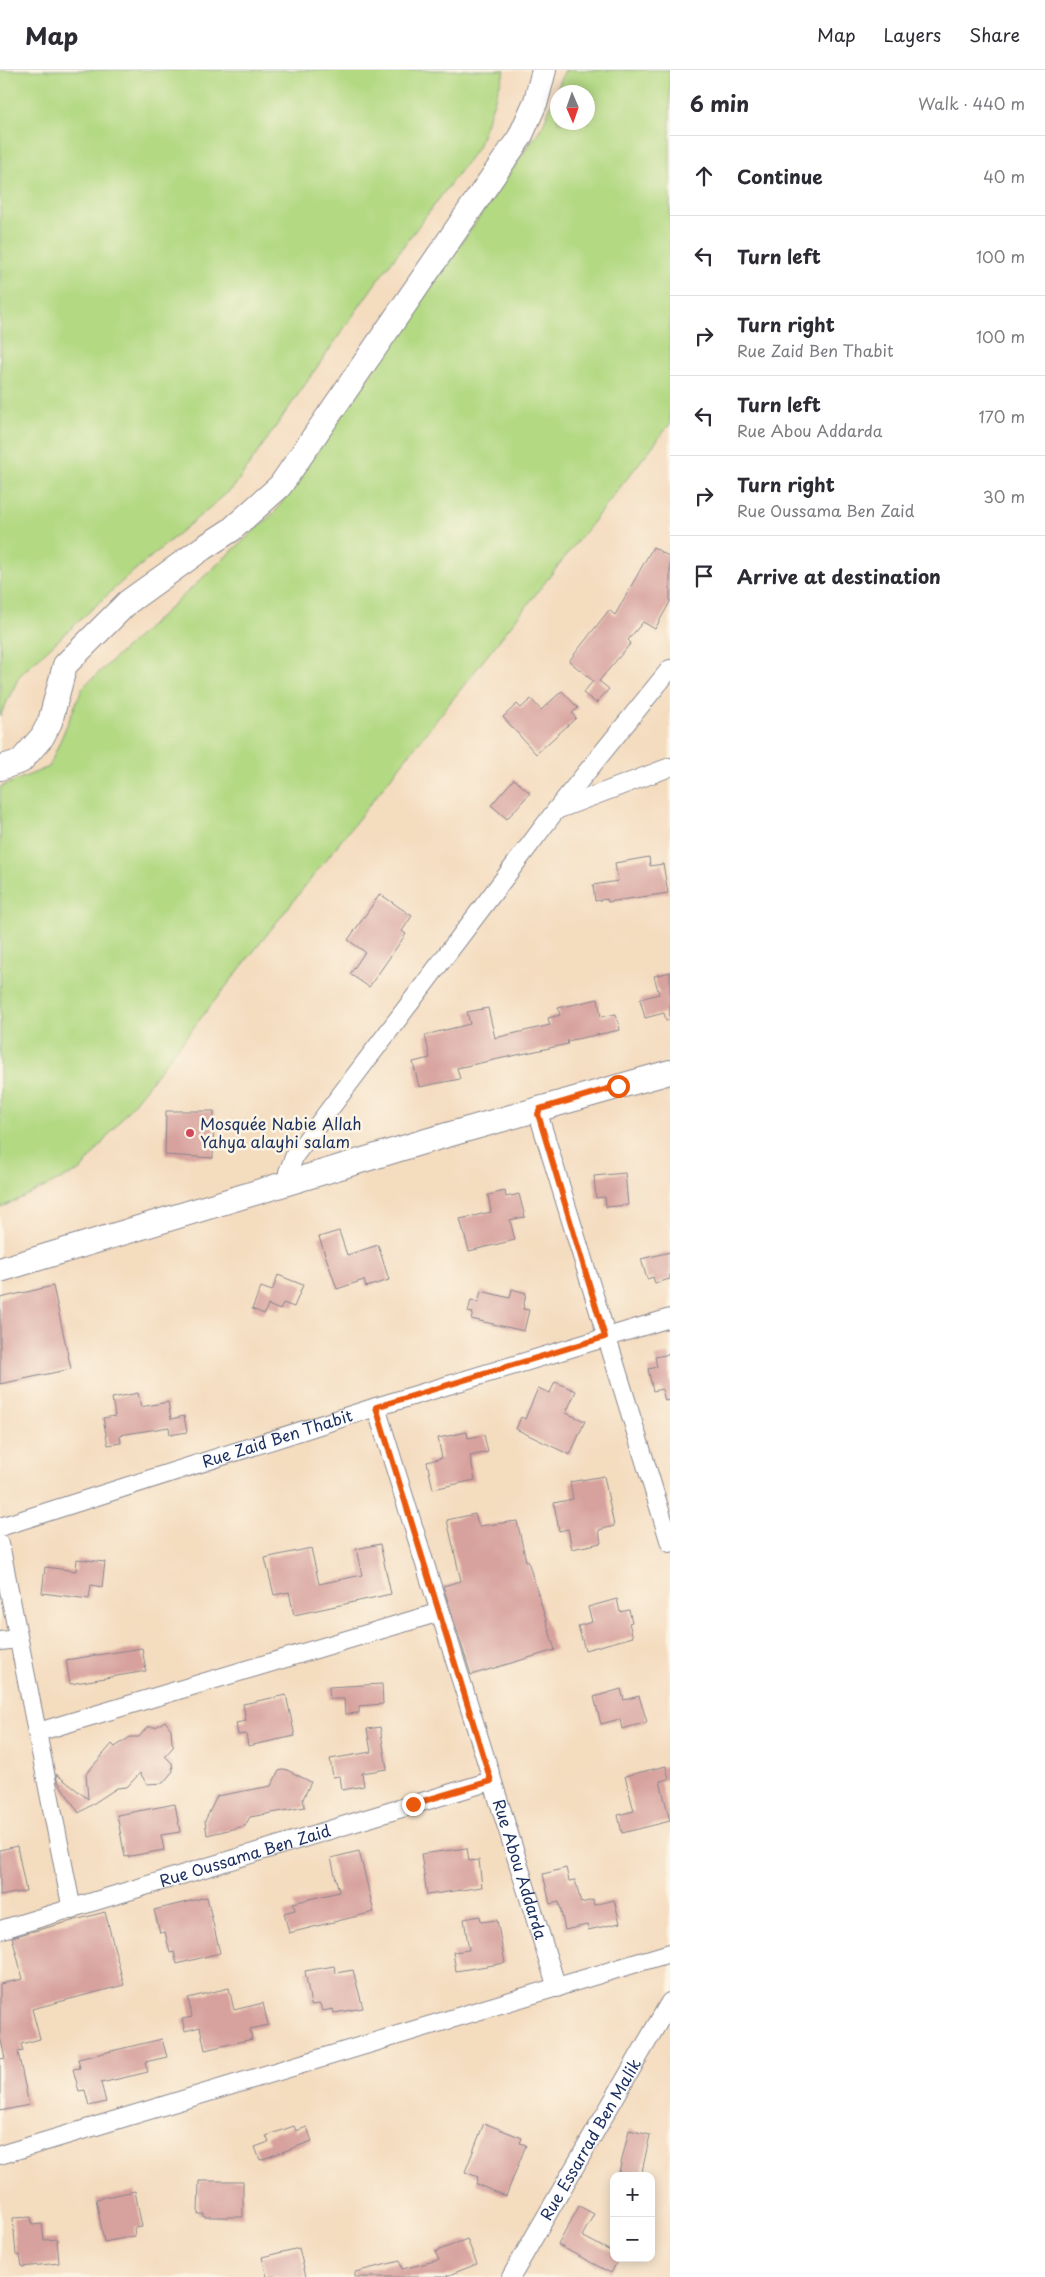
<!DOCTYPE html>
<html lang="en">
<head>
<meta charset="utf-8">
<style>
  :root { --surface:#fff; --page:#f7f7f7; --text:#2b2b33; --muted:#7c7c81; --line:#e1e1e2 }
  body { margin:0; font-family:"Playpen Sans",sans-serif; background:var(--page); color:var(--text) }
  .controls { position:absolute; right:15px; bottom:15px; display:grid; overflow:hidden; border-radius:10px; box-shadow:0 2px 12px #0003 }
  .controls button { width:45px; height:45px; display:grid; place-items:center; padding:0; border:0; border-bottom:1px solid var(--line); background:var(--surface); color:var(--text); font:25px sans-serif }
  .compass { position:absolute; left:550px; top:15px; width:45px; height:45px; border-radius:50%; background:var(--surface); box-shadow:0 2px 12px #0003; rotate:178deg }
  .stop { position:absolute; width:15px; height:15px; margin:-11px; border:4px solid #ea580c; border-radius:50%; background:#fff }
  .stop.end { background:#ea580c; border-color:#fff; box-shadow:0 1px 5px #0008 }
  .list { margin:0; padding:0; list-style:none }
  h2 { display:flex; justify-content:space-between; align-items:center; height:65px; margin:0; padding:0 20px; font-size:21px }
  h2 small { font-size:16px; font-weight:400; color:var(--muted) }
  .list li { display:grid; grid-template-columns:32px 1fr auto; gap:15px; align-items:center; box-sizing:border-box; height:80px; padding:0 20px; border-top:1px solid var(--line) }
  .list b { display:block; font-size:19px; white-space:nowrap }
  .list p { margin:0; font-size:16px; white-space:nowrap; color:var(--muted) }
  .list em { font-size:16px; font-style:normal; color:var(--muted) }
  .icon { flex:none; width:28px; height:28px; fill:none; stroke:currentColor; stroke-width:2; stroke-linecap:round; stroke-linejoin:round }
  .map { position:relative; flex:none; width:670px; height:2207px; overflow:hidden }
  header { display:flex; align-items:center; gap:30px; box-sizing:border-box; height:70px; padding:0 25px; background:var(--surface); border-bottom:1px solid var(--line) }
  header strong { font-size:24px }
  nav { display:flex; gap:28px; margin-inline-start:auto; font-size:18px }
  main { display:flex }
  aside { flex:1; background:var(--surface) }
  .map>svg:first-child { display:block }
</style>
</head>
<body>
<header>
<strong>Map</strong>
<nav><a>Map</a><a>Layers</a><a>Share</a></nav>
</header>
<main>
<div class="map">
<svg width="670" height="2207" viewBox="0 0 670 2207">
  <rect width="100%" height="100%" fill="#fcf5e5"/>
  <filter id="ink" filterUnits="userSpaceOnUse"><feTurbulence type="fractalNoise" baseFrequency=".02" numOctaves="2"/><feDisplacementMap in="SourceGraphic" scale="10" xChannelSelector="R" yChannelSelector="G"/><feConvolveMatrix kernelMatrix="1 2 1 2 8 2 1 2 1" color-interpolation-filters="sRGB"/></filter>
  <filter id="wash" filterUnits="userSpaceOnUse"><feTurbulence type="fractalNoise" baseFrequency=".0096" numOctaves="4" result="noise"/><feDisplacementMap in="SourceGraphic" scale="20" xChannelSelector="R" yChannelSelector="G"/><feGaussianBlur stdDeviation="1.12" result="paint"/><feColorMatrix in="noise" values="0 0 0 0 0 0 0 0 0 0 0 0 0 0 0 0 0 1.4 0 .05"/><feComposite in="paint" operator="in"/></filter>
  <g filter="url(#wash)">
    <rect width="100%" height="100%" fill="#f4dcbf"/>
    <g fill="#b3d983" stroke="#678470" fill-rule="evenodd">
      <path d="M0 0H505L478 77 377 211 233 418 128 506 20 605 0 646Z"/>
      <path d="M565 0H670V354L81 1100 0 1138V717L49 697 83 617 276 441 543 55ZM558 22H588V52H558Z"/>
    </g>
    <g id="blocks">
      <g fill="#d7a19d">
        <path d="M653 477 670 487V532L655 559 643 552 628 570 631 573 599 611 609 619 596 633 583 623 593 611 569 591 609 540 615 545Z"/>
        <path d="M562 621 578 638 572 643 576 648 536 684 503 647 517 634 521 638 531 629 541 640Z"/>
        <path d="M514 709 530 723 507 749 491 735Z"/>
        <path d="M649 787 650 796 663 794 668 823 608 832 607 829 595 831 593 815 618 811 615 793Z"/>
        <path d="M380 824 412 846 402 861 406 864 369 917 350 904 365 882 348 870Z"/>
        <path d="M670 902V950H666L664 943 645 948 640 929 659 924 654 906Z"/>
        <path d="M598 929 601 947 616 944 620 960 567 971 568 974 457 998 460 1009 419 1017 413 992 430 988 425 965 470 954 467 942 488 938 495 968 550 955 548 948 560 945 558 938Z"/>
        <path d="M166 1041H214L213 1088 165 1085Z"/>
        <path d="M625 1103 628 1135 606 1137 605 1127 596 1128 594 1106Z"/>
        <path d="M505 1121 506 1127 519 1124 525 1147 510 1150 515 1170 469 1181 460 1149 491 1142 488 1125Z"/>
        <path d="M339 1161 347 1185 378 1175 389 1210 366 1217 364 1210 337 1219 319 1167Z"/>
        <path d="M670 1182V1209L655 1213 653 1207 647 1209 641 1189Z"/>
        <path d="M278 1205 303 1215 294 1237 283 1233 280 1240 268 1235 264 1244 252 1239 261 1217 272 1221Z"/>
        <path d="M53 1216 71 1299 0 1314V1228Z"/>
        <path d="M512 1219 526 1223 523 1239 529 1240 524 1261 471 1249 473 1243 468 1242 471 1230 478 1232 481 1221 510 1228Z"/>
        <path d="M670 1284V1330L665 1331 662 1319 653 1321 648 1299 657 1297 655 1287Z"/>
        <path d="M555 1312 576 1321 566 1343 585 1351 570 1385 516 1359 521 1347 525 1349 538 1318 550 1323Z"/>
        <path d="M138 1323 141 1337 168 1332 171 1349 184 1346 187 1362 170 1365 169 1357 120 1365 121 1373 108 1375 103 1348 115 1346 112 1328Z"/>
        <path d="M467 1362 468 1368 484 1365 488 1382 470 1386 475 1410 433 1419 427 1392 442 1388 438 1368Z"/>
        <path d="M604 1406 614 1456 599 1460 601 1473 572 1479 568 1459 559 1461 554 1433 573 1429 570 1412Z"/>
        <path d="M475 1444 479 1456 517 1451 526 1491H528L555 1580 471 1605 443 1516 461 1511 447 1450Z"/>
        <path d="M380 1474 391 1524 294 1545 289 1522 274 1525 265 1488 311 1478 319 1514 362 1505 356 1479Z"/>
        <path d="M77 1489 105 1492 102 1517 91 1515 89 1529 42 1523 45 1497 76 1501Z"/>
        <path d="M617 1529 620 1542 629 1540 632 1552 629 1553 633 1567 585 1580 578 1556 592 1552 588 1537Z"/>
        <path d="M142 1578 146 1601 70 1614 66 1590Z"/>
        <path d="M382 1614 383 1634 359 1636V1643L345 1644 344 1629H330L329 1617Z"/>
        <path d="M621 1619 624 1630 639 1626 647 1652 622 1659 620 1649 601 1654 594 1627Z"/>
        <path d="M286 1625 295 1666 248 1676 246 1664 238 1665 236 1653 246 1651 243 1634Z"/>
        <path d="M165 1651 171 1659 172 1672 174 1676 165 1686 172 1693 173 1701 163 1713 147 1714 140 1703 127 1717 117 1718 79 1743 57 1710 56 1704 88 1729 86 1704 112 1674 115 1677 130 1667H139L147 1657H156Z"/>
        <path d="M380 1657 387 1699 362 1703 364 1716 342 1720 340 1706 333 1707 330 1689 371 1682 367 1659Z"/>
        <path d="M666 1696 669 1709 660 1711 670 1751 622 1763 618 1745 634 1741 625 1706Z"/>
        <path d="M285 1699 311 1712 303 1729 305 1737 250 1747 245 1756 207 1765 205 1751 217 1726 271 1716 279 1701Z"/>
        <path d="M175 1734 180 1762 161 1765 164 1780 125 1787 117 1745Z"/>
        <path d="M17 1776 26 1821 0 1826V1780Z"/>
        <path d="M467 1778 469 1791 479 1790 482 1817 427 1825 421 1784Z"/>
        <path d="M359 1781 374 1842 289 1863 284 1843 295 1840 293 1833 339 1822 331 1788Z"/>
        <path d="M566 1798 569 1811 575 1810 581 1833 593 1830 594 1835 614 1830 620 1853 588 1860 587 1855 565 1860 559 1832 550 1834 543 1804Z"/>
        <path d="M207 1827 220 1883 177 1894 174 1882 170 1883 165 1862 160 1863 154 1840Z"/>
        <path d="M105 1842 124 1915 32 1939 40 1969 21 1974 23 1981 18 1982 29 2035 0 2041V1989L5 1988 0 1967V1914L23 1909 12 1867Z"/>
        <path d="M480 1846 481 1852 497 1850 505 1893 456 1901 453 1882 469 1880 464 1849Z"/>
        <path d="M334 1896 336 1903 353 1900 363 1938 334 1943 333 1939 322 1941 320 1934 311 1935 305 1901Z"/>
        <path d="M229 1918 234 1940 263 1933 268 1955 250 1959 252 1969 205 1980 200 1957 185 1961 182 1949 192 1947 188 1928Z"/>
        <path d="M162 1969 167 1987 145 1992 148 2002 101 2013 106 2032 89 2036 85 2020 79 2021 73 1999 80 1998 78 1989Z"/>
        <path d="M484 2053 522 2068 520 2073 526 2075 506 2126 476 2114 478 2107 465 2102Z"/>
        <path d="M294 2056 296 2061 307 2057 312 2071 260 2090 255 2077 269 2072 266 2066Z"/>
        <path d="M629 2060 650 2065 641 2106H618Z"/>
        <path d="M199 2111H243V2147H204V2144H198Z"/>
        <path d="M135 2121 142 2157 134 2158 135 2166 104 2172 96 2129Z"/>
        <path d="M579 2136 594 2144 582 2166 614 2183V2188H619L611 2203 558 2175Z"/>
        <path d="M31 2147 32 2155 42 2154 44 2170 57 2169 59 2193 22 2197 20 2185H16L13 2148Z"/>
        <path d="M467 2169 477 2194 444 2207H355V2202L400 2191 402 2199 439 2190 435 2182Z"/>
        <path d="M299 2178 306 2207H267L262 2187Z"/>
      </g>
    </g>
  </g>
  <g filter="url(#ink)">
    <use href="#blocks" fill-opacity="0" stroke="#88868e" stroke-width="1"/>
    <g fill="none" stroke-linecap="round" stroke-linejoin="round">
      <defs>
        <g id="street">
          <path d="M559 739 670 697"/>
          <path d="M540 1039 538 1043 670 1473"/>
          <path d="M289 1114 288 1102 295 1085 556 740 670 599"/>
          <path id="s1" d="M376 1337 557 1918"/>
          <path id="s2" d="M0 1457 376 1337 670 1248"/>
          <path d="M0 1474 72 1840"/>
          <path d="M0 1571 18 1569"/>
          <path d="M38 1662 440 1542"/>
          <path id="s3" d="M0 1860 491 1711"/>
          <path d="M0 2085 670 1883"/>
          <path id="s4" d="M511 2207 670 1932"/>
        </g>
        <g id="secondary">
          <path d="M0 698 21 691 42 667 50 652 65 595 128 532 203 478 231 460 280 416 520 67 536 31 544 0"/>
          <path d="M0 1200 426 1071 670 1002"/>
        </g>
      </defs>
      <use href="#street" stroke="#88868e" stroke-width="20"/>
      <use href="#secondary" stroke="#88868e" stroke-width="26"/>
      <use href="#street" stroke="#fff" stroke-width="18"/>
      <use href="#secondary" stroke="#fff" stroke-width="24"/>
    </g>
  </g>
  <g fill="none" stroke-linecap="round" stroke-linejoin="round" filter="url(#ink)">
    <path stroke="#ea580c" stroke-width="6" d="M413 1734 491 1711 376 1337 605 1267 538 1044 540 1039 618 1016"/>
  </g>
  <circle fill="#d1495b" stroke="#fcf5e5" stroke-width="2" cx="190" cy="1063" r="5"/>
  <g text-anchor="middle" stroke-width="5" stroke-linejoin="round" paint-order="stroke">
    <g font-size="16" fill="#1b2f5e" stroke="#fcf5e5" text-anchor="start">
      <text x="200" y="1060">Mosquée Nabie Allah<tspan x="200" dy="18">Yahya alayhi salam</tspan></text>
    </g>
    <g font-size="16" fill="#1b2f5e" stroke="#fcf5e5">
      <text dy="6" stroke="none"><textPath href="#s2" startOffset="291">Rue Zaid Ben Thabit</textPath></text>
      <text dy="6" stroke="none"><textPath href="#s3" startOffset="256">Rue Oussama Ben Zaid</textPath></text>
      <text dy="6" stroke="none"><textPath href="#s1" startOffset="484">Rue Abou Addarda</textPath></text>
      <text dy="6" stroke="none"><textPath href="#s4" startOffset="159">Rue Essarrad Ben Malik</textPath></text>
    </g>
  </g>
</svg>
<div class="controls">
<button>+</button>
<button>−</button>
</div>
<svg class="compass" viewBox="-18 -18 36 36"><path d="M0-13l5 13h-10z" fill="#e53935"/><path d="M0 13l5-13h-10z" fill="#7c7c81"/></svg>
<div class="stop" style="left:618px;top:1016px"></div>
<div class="stop end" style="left:413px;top:1734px"></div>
</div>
<aside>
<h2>6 min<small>Walk · 440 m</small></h2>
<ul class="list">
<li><svg class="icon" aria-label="ahead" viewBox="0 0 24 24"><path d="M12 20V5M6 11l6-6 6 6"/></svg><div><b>Continue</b></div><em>40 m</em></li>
<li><svg class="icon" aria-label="left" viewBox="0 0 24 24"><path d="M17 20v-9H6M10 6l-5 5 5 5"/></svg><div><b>Turn left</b></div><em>100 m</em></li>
<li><svg class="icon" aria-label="right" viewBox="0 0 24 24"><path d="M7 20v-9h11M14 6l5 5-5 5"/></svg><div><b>Turn right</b><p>Rue Zaid Ben Thabit</p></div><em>100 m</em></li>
<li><svg class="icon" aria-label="left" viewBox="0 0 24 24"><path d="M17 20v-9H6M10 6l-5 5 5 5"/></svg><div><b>Turn left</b><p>Rue Abou Addarda</p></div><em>170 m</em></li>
<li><svg class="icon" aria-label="right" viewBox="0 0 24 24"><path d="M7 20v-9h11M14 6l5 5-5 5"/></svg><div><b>Turn right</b><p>Rue Oussama Ben Zaid</p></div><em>30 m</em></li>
<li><svg class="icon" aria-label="arrive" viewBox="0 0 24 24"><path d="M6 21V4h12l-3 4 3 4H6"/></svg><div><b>Arrive at destination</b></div></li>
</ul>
</aside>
</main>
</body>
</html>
